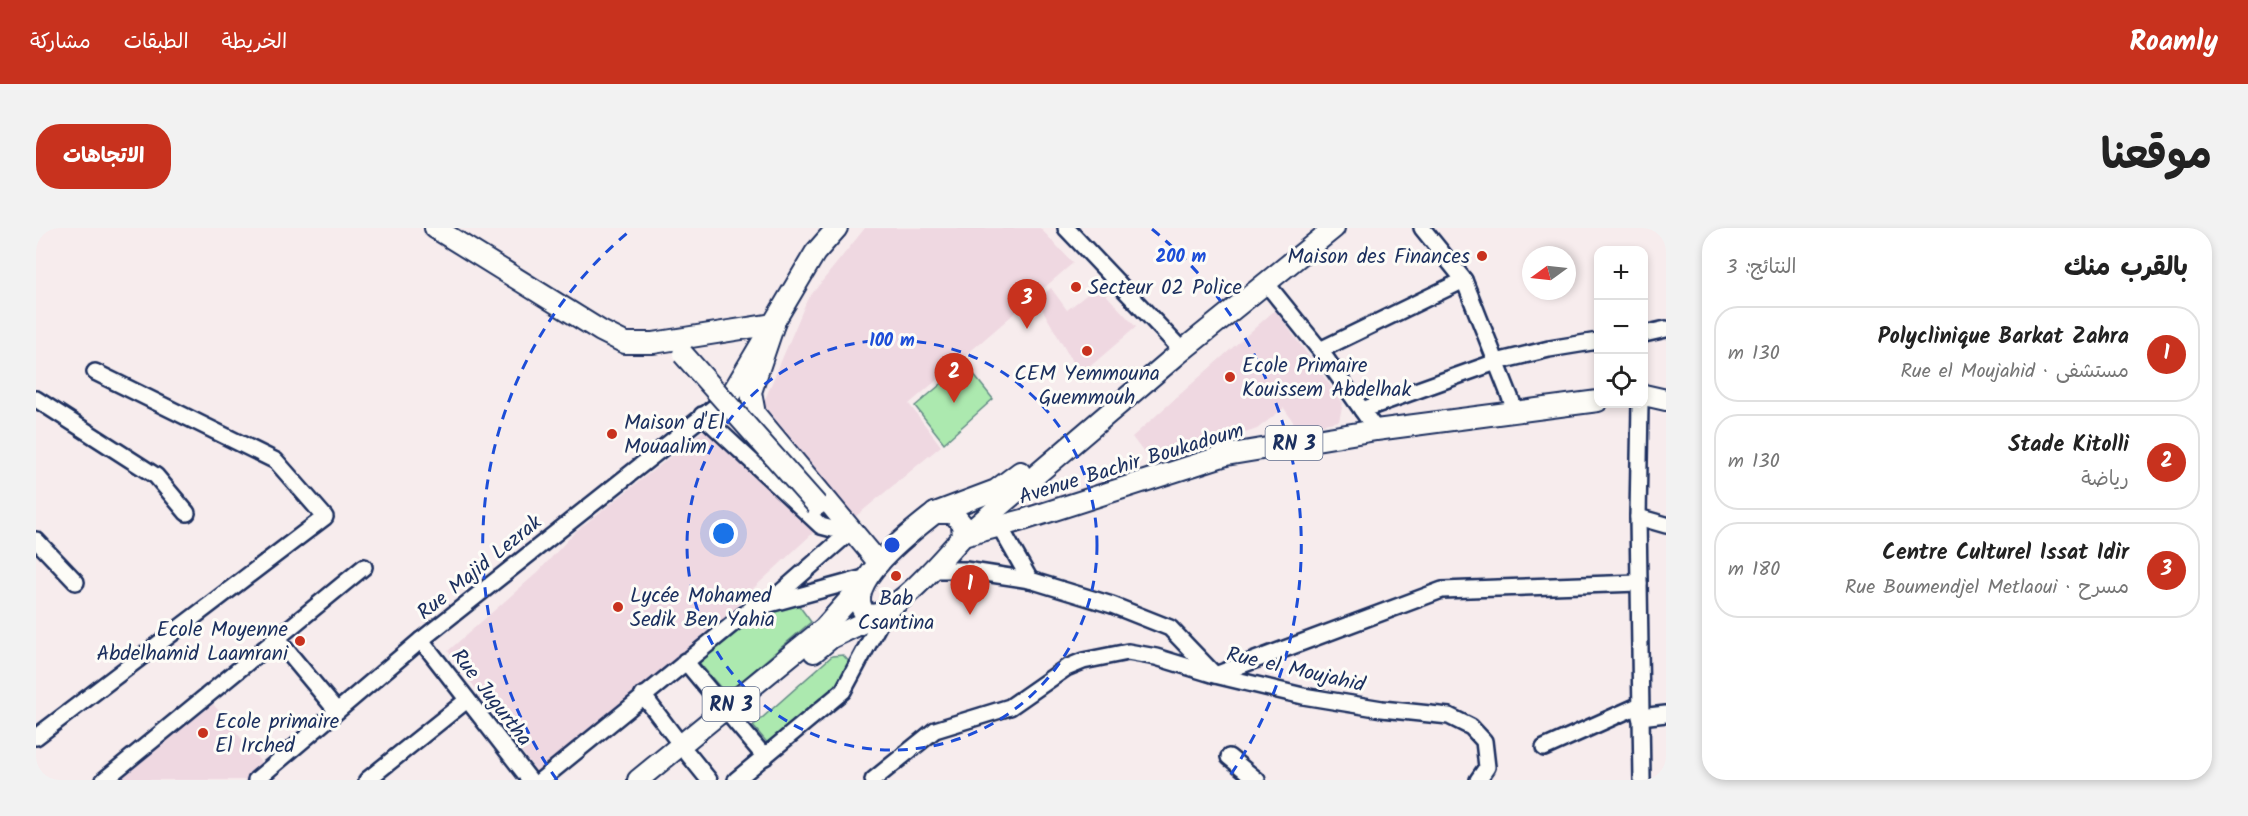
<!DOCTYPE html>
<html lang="ar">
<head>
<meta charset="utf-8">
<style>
  :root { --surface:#fff; --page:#f2f2f2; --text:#222; --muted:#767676; --line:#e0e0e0; --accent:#c8321e }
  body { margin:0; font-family:Kalam,"Playpen Sans Arabic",sans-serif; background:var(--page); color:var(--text); direction:rtl }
  .controls { position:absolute; right:18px; top:18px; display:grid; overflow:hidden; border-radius:12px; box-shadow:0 3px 9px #0003 }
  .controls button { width:54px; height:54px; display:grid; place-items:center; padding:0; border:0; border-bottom:2px solid var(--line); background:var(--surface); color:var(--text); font:30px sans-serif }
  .compass { position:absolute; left:1486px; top:18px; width:54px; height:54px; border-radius:50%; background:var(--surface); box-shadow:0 3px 9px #0003; rotate:255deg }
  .you { position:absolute; left:688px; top:306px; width:21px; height:21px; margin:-15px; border:4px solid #fff; border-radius:50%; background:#1a73e8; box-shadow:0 0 0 9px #1a73e833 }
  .badge { display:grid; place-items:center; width:39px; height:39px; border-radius:50%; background:var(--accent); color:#fff; font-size:20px; font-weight:700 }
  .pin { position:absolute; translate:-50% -50px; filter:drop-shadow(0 2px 3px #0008) }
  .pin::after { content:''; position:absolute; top:32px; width:21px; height:18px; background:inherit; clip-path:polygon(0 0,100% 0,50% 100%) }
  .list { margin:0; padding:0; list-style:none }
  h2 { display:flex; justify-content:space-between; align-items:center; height:78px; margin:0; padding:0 24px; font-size:26px }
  h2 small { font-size:20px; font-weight:400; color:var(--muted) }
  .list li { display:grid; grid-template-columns:39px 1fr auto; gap:18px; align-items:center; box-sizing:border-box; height:96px; margin:0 12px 12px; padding:0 12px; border:2px solid var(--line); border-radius:24px }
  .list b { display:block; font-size:22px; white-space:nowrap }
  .list p { margin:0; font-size:20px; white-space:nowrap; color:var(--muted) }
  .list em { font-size:20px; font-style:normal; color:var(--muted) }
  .icon { flex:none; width:33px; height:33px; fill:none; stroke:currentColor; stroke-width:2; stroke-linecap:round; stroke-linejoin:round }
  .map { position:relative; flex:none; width:1630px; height:552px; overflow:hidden; direction:ltr; border-radius:24px }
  header { display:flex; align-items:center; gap:36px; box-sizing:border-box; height:84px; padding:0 30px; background:var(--accent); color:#fff }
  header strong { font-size:28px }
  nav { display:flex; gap:33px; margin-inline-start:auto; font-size:21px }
  .intro { display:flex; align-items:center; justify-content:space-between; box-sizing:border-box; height:144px; padding:0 36px }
  h1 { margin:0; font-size:42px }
  .button { padding:15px 27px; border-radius:24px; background:var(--accent); color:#fff; font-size:21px; font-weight:700 }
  main { display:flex; gap:36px; padding:0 36px }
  aside { flex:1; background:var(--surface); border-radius:24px; box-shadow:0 3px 9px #0003 }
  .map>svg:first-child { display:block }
</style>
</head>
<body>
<header>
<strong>Roamly</strong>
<nav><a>الخريطة</a><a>الطبقات</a><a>مشاركة</a></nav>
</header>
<div class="intro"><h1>موقعنا</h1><a class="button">الاتجاهات</a></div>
<main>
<aside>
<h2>بالقرب منك<small>النتائج: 3</small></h2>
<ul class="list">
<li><span class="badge">1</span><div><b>Polyclinique Barkat Zahra</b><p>مستشفى · Rue el Moujahid</p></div><em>130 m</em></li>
<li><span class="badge">2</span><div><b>Stade Kitolli</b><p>رياضة</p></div><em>130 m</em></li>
<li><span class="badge">3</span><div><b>Centre Culturel Issat Idir</b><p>مسرح · Rue Boumendjel Metlaoui</p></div><em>180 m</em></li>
</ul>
</aside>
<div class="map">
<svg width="1630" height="552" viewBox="0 0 1630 552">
  <rect width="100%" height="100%" fill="#f7eced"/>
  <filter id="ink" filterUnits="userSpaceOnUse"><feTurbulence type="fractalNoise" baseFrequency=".0167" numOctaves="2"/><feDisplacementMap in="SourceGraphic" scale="12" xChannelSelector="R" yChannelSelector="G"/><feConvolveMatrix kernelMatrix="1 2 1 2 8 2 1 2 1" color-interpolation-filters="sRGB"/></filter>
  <g filter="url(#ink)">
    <g fill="#efd8e1">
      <path d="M829 0H1004L1037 35 873 176 905 218 819 289 727 176 771 72Z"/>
      <path d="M1062 58 1100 99 1044 147 1001 72 1015 60 1031 82Z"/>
      <path d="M1239 82 1307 175 1303 193 1262 201 1248 180 1221 201 1117 237 1096 209Z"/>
      <path d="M672 199 778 304 706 371 697 387 503 547 412 423 502 344 539 304Z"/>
      <path d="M173 471 228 538 212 552H76Z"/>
    </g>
    <g fill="#ace9af" stroke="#648c86" stroke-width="1.5">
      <path d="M929 136 957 171 908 215 879 178Z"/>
      <path d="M761 375 775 394 690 466 659 430 716 385Z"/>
      <path d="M807 427 816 437 805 460 734 518 717 498 796 428Z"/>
    </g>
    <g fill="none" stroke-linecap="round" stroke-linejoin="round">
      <defs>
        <g id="minor">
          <path d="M1030 0 1139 115"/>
          <path d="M1386 0 1428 52 1480 184"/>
          <path d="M1230 55 1284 122 1340 202"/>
          <path d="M1608 106 1630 101"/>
          <path d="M1284 122 1428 52"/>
          <path d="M0 171 120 248 151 285"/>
          <path d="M1604 176 1602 289 1606 552"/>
          <path d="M1326 182 1460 134 1513 121 1562 113"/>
          <path d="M666 187 785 298 804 303"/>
          <path d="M1602 289 1630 297"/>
          <path d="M964 299 994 352"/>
          <path d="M0 312 40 354"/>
          <path d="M895 342H929L994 352 1076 377 1134 400 1178 446"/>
          <path d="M736 372 808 309"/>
          <path d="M241 411 300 482"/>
          <path d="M385 412 494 552"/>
          <path d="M649 433 689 481"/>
          <path d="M1179 447 1406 362 1603 355"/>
          <path d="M607 467 645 517"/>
          <path d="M1604 489 1630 486"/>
          <path d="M696 490 729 529"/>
          <path d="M0 509 289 289 240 233 59 144"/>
          <path d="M1508 520 1604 477"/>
          <path d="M652 526 673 552"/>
          <path d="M1193 529 1221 552"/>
          <path d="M68 552 328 339"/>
          <path d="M220 552 385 412 696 165"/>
          <path d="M331 552 431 472"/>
          <path d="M505 552 715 381 832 349"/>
          <path d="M700 552 807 463 850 383"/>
          <path d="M837 552 899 502 974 479 1030 440 1047 433 1092 424 1120 429 1179 447 1267 468 1346 481 1413 488 1435 499 1448 513 1451 539 1442 552"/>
        </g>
        <g id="major">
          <path d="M399 0 565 103 589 115H617L738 96"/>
          <path d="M738 96 715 164 719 186 843 335"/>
          <path d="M696 165 779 25 801 0"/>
          <path d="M1608 167 1630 172"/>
          <path d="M899 285 960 262 984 244"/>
          <path d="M899 285H917L926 296 927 308C910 327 854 394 830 386 802 358 879 301 899 285Z"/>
          <path d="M932 305 1142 126 1298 0"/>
          <path d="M927 308 987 292 1190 227 1340 202 1562 173"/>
          <path d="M778 424 795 410 845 386"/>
          <path d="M602 552 788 400 826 357"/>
        </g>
      </defs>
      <use href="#minor" stroke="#1b2f5e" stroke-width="20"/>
      <use href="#major" stroke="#1b2f5e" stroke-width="24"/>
      <use href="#minor" stroke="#fdfcf7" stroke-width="15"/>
      <use href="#major" stroke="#fdfcf7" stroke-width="20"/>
      <defs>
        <path id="major-bridge" d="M647 126 781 277"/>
      </defs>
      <use href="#major-bridge" stroke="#1b2f5e" stroke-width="24" stroke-linecap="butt"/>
      <use href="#major-bridge" stroke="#fdfcf7" stroke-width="20"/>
    </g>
  </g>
  <g fill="none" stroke="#1d4ed8" stroke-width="3" stroke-dasharray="10 8">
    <circle cx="856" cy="317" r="205"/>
    <path d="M521 552A409 409 0 0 1 596 1M1116 1A409 409 0 0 1 1191 552"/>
  </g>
  <g fill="#c8321e" stroke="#fdfcf7" stroke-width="2">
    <circle cx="1446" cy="28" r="6"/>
    <circle cx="1040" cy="59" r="6"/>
    <circle cx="1051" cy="123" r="6"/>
    <circle cx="1194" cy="149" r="6"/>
    <circle cx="576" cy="206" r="6"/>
    <circle cx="860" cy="348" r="6"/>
    <circle cx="582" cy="379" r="6"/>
    <circle cx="264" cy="413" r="6"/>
    <circle cx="167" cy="505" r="6"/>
  </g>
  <g text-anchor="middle" stroke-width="6" stroke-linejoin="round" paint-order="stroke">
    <g fill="#fdfcf7" stroke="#5f6c8c" stroke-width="1.5">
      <rect x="1229.5" y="198" width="57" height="34" rx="4.5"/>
      <rect x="666.5" y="459" width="57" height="34" rx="4.5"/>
    </g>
    <g font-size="20" font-weight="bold" fill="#1b2f5e">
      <text x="1258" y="222">RN 3</text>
      <text x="695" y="483">RN 3</text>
    </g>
    <g font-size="21" fill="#1b2f5e" stroke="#fdfcf7" text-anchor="start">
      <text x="1434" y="35" text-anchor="end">Maison des Finances</text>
      <text x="1052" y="66">Secteur 02 Police</text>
      <text x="1206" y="144">Ecole Primaire<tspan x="1206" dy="24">Kouissem Abdelhak</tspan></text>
      <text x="1051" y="152" text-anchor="middle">CEM Yemmouna<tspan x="1051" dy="24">Guemmouh</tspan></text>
      <text x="588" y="201">Maison d'El<tspan x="588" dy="24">Mouaalim</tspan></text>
      <text x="594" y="374">Lycée Mohamed<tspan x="594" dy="24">Sedik Ben Yahia</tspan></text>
      <text x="860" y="377" text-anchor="middle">Bab<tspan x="860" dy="24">Csantina</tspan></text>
      <text x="252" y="408" text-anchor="end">Ecole Moyenne<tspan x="252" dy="24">Abdelhamid Laamrani</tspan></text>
      <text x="179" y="500">Ecole primaire<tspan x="179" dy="24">El Irched</tspan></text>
    </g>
    <g font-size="21" fill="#1b2f5e" stroke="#fdfcf7">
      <text transform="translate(1095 235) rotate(-17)" y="7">Avenue Bachir Boukadoum</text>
      <text transform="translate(443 339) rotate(-39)" y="7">Rue Majid Lezrak</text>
      <text transform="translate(1260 441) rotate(13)" y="7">Rue el Moujahid</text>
      <text transform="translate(456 469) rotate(52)" y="7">Rue Jugurtha</text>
    </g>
  </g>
  <circle cx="856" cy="317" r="9" fill="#1d4ed8" stroke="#fdfcf7" stroke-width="3"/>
  <g font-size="18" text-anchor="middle" font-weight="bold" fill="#1d4ed8" stroke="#fdfcf7" stroke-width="6" stroke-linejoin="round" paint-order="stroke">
    <text x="1145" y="34">200 m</text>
    <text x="856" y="118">100 m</text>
  </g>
</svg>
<div class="controls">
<button>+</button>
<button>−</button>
<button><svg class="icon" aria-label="locate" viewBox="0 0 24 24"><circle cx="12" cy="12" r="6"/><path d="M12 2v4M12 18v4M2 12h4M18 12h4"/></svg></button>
</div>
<svg class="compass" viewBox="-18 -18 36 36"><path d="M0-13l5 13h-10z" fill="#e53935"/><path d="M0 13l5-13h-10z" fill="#767676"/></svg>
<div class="you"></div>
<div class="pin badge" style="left:934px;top:387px">1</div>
<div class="pin badge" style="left:918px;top:175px">2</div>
<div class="pin badge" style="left:991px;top:101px">3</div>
</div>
</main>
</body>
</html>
